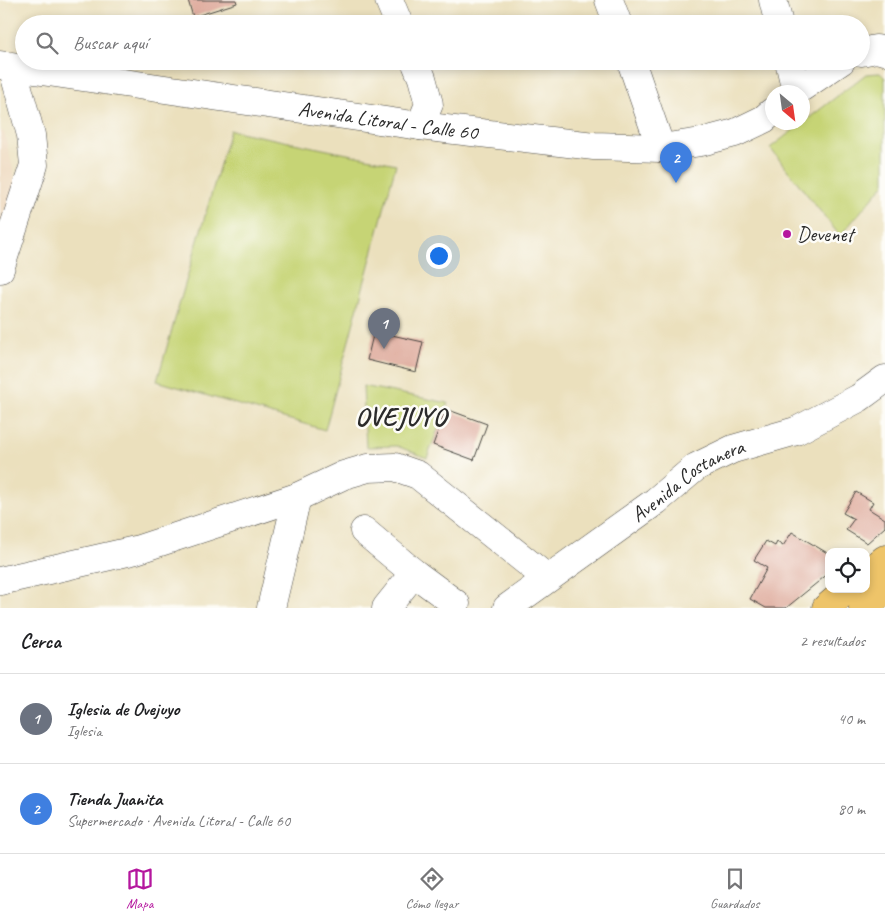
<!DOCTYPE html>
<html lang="es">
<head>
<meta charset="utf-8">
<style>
  :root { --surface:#fff; --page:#f2f2f2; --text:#202124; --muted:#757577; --line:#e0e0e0; --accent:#b5179e }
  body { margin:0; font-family:Caveat,sans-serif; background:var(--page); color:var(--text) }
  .controls { position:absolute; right:15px; bottom:15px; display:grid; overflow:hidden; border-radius:10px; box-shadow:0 2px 8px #0003 }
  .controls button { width:45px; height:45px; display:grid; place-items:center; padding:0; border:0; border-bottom:1px solid var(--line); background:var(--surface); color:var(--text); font:25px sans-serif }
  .compass { position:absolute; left:765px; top:85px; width:45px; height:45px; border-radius:50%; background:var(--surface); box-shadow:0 2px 8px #0003; rotate:151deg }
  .you { position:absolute; left:438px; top:255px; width:18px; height:18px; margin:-12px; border:4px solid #fff; border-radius:50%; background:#1a73e8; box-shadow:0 0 0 8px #1a73e833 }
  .badge { display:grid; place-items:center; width:32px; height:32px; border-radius:50%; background:var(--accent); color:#fff; font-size:16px; font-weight:700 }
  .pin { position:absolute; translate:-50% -41px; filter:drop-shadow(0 1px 2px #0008) }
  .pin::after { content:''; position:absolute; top:26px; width:18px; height:15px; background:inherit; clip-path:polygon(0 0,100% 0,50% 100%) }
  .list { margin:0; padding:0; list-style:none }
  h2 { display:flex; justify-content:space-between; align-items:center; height:65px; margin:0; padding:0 20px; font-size:21px }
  h2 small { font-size:16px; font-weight:400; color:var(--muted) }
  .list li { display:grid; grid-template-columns:32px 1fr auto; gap:15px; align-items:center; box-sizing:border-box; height:90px; padding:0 20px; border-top:1px solid var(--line) }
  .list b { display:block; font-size:19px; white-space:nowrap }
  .list p { margin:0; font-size:16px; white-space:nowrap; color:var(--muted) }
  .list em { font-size:16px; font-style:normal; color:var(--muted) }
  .icon { flex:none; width:28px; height:28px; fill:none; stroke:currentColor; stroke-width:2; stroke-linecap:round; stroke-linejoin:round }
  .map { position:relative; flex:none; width:885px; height:608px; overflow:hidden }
  .search { position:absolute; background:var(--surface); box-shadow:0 2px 8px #0003; left:15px; right:15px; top:15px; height:55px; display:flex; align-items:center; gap:12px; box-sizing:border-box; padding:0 18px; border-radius:28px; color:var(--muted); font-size:19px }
  .sheet { height:245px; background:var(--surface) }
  nav { display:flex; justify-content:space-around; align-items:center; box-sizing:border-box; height:70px; border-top:1px solid var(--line); background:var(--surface); font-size:14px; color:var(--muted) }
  nav a { display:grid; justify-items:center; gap:2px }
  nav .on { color:var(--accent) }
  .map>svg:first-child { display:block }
</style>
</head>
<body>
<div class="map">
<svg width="885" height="608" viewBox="0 0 885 608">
  <rect width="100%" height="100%" fill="#fdfcf7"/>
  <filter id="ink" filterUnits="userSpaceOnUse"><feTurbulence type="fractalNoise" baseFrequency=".02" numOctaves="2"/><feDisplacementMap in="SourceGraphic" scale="10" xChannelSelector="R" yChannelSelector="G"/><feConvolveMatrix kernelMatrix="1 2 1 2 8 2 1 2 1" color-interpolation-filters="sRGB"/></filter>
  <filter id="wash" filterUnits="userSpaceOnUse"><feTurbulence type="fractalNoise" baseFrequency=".0096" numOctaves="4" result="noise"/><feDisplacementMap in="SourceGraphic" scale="20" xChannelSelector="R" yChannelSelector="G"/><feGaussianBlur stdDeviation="1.12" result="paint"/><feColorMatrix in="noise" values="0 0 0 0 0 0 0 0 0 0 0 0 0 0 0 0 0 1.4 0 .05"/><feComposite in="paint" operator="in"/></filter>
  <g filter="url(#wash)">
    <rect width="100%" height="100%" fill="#ebe0bd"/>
    <path fill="#edd7bb" d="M0 131 4 132 18 189 0 245Z"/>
    <g fill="#c6d475" stroke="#788050">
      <path d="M880 73 885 78V183L840 236 770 148 866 74Z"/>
      <path d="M230 130 396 164 325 430 157 381Z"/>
      <path d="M363 386 448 403 427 458 397 446 366 447Z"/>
    </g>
    <g id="blocks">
      <g fill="#da9f8f">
        <path d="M188 0H236L237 3 193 17Z"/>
        <path d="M374 331 423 342 416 372 367 360Z"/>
        <path d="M446 409 487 424 474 460 433 445Z"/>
        <path d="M856 492 873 502 869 509 885 519V527L867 543 846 530 854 519 843 513Z"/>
        <path d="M792 532 829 554V573L786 608H766L750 599 767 568 754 560 766 541 775 546 777 542 783 546Z"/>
      </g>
    </g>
  </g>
  <g filter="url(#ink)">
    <use href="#blocks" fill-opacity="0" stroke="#484641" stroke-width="1"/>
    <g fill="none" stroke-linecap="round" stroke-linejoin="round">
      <defs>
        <g id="minor">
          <path d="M389 0 399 24"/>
          <path d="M609 0 618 24"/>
          <path d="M773 0 779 24"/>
          <path d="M861 52 876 49 885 51"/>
          <path d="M415 61 422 78 429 104 420 126"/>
          <path d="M631 61 661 148"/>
          <path d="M789 61 796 91"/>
          <path id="s1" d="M0 65 420 126 594 146 661 148 701 142 735 133 764 119 772 112"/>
          <path d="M795 92 841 61"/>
          <path d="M0 269 34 165 31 135 12 66"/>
          <path d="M364 531 414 573 456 604"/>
          <path d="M0 581 136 550 297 497 344 475 368 468 395 467 418 475 547 578"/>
          <path d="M271 608 297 497"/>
          <path d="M386 608 414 573"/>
          <path id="s2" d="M507 608 656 501 696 467 733 449 796 431 859 398 885 379"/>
        </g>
        <g id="major">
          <path d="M866 574 885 559"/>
          <path d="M826 608 848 589"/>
          <path d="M863 608 885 590"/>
        </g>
      </defs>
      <use href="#minor" stroke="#484641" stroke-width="29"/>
      <use href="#major" stroke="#484641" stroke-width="29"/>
      <use href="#minor" stroke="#fff" stroke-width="28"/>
      <use href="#major" stroke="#eec469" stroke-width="28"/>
    </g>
  </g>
  <circle fill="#b5179e" stroke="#fdfcf7" stroke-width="2" cx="787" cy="234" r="5"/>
  <g text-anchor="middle" stroke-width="5" stroke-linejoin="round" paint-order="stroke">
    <g font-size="21" fill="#2b2b2b" stroke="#fdfcf7">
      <text dy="7" stroke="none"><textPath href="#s1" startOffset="392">Avenida Litoral - Calle 60</textPath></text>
      <text dy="7" stroke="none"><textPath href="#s2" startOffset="222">Avenida Costanera</textPath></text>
    </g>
    <g font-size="21" fill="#2b2b2b" stroke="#fdfcf7" text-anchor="start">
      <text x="797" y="241">Devenet</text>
    </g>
    <g font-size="26" font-weight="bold" letter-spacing="1" fill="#2b2b2b" stroke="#fdfcf7">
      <text x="401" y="425">OVEJUYO</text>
    </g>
  </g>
</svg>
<div class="controls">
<button><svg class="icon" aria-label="locate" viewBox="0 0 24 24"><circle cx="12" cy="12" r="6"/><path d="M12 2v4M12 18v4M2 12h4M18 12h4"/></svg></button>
</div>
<svg class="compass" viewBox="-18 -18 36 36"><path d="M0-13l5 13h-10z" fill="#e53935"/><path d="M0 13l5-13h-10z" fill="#757577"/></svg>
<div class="you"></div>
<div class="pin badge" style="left:384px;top:349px;background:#6b7280">1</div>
<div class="pin badge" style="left:676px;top:183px;background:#3f7fe0">2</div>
<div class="search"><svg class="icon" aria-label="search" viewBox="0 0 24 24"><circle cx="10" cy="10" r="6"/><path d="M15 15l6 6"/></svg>Buscar aquí</div>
</div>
<section class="sheet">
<h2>Cerca<small>2 resultados</small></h2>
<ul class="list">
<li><span class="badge" style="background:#6b7280">1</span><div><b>Iglesia de Ovejuyo</b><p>Iglesia</p></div><em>40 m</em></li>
<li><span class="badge" style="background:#3f7fe0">2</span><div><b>Tienda Juanita</b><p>Supermercado · Avenida Litoral - Calle 60</p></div><em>80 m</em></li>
</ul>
</section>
<nav>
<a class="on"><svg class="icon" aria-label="map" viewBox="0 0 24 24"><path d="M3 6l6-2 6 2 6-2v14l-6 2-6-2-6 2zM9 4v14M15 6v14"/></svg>Mapa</a>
<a><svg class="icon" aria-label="directions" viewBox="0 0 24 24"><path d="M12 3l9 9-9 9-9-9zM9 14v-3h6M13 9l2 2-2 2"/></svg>Cómo llegar</a>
<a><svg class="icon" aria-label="saved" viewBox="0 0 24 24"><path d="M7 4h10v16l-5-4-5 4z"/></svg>Guardados</a>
</nav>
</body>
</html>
